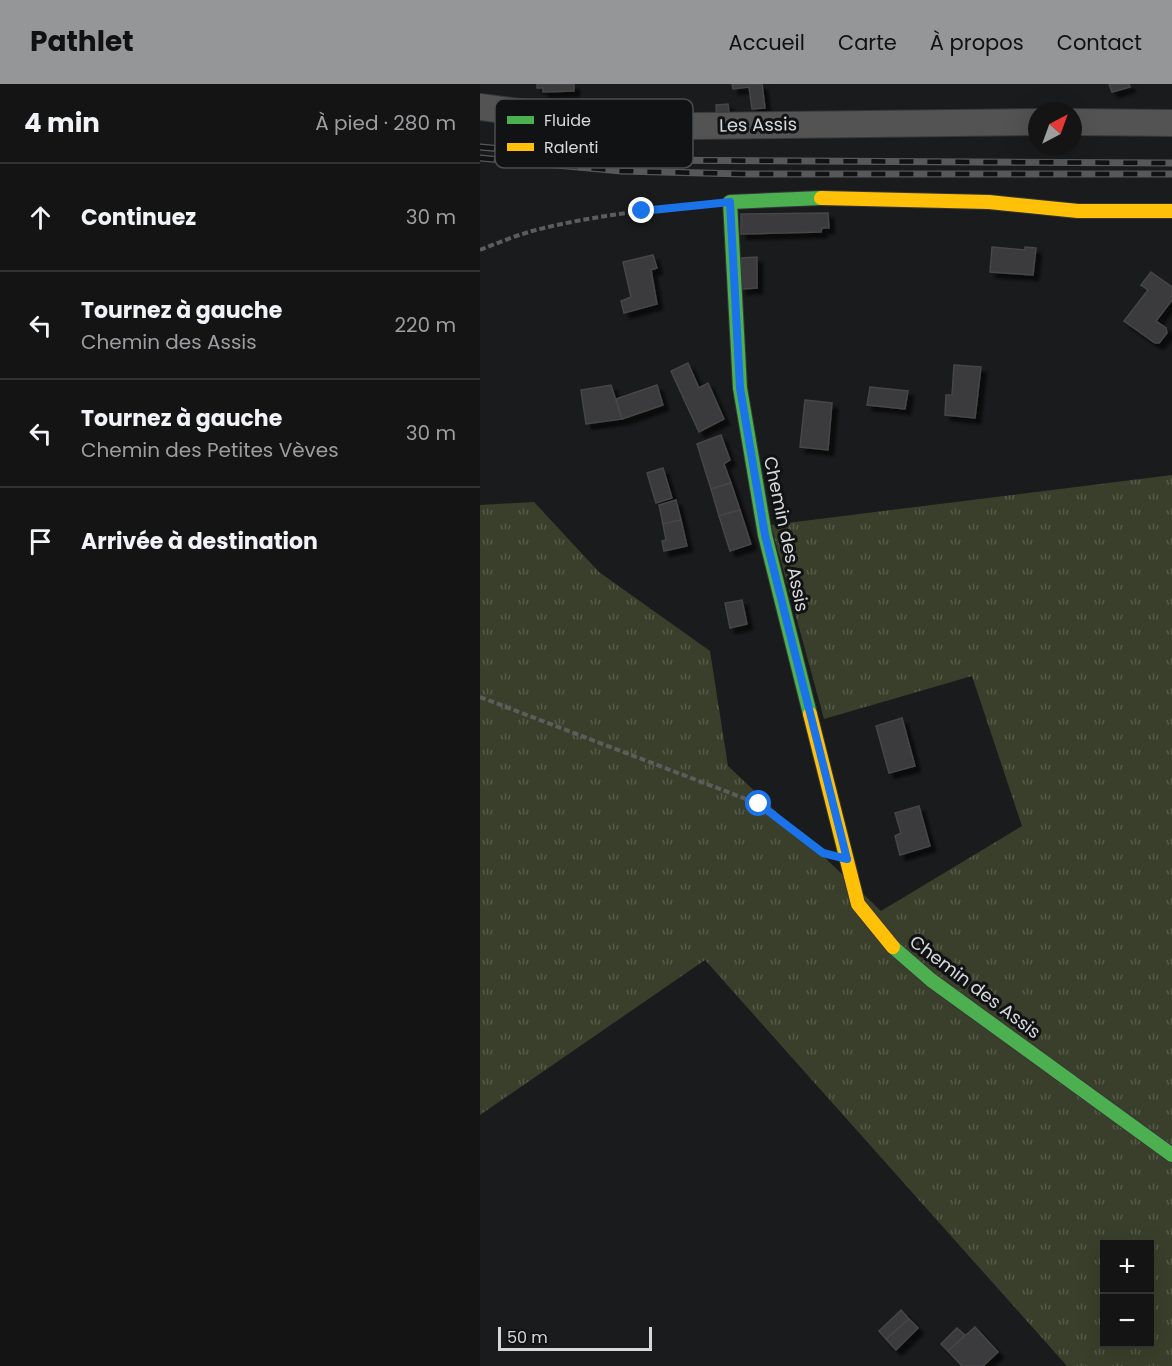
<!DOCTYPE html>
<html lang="fr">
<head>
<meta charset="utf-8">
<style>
  :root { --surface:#141415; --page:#212122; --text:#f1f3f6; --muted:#9d9ea0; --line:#333334; --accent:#959698 }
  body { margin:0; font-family:Poppins,sans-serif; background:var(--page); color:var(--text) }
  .controls { position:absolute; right:18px; bottom:18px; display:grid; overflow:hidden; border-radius:0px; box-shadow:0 6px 24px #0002 }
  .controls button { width:54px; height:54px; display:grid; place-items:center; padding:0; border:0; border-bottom:2px solid var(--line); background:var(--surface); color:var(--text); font:30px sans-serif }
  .compass { position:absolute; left:548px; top:18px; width:54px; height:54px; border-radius:50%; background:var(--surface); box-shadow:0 6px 24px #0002; rotate:41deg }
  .scale { position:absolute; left:18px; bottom:15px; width:154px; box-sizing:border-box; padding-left:6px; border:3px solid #d7d8da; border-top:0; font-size:16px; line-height:21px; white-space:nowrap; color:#d7d8da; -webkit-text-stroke:4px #101214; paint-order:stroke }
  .stop { position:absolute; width:18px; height:18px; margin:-14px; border:4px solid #1a73e8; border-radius:50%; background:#fff }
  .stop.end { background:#1a73e8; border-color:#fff; box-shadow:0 2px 6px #0008 }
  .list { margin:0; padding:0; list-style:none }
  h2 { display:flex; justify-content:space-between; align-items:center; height:78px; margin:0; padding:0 24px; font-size:26px }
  h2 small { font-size:20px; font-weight:400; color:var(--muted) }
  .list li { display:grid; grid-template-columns:39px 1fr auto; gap:18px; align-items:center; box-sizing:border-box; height:108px; padding:0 24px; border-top:2px solid var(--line) }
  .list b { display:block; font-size:22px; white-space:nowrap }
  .list p { margin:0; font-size:20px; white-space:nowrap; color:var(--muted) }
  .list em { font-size:20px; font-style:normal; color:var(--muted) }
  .icon { flex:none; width:33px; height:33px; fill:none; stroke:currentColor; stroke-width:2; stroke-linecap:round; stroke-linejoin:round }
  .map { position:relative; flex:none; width:692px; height:1282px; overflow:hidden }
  header { display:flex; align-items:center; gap:36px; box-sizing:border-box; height:84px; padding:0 30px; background:var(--accent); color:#111 }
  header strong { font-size:28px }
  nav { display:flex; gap:33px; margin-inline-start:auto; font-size:21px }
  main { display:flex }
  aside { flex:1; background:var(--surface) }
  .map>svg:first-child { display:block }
</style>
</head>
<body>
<header>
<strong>Pathlet</strong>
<nav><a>Accueil</a><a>Carte</a><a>À propos</a><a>Contact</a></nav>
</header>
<main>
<aside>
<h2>4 min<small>À pied · 280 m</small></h2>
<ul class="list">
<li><svg class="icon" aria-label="ahead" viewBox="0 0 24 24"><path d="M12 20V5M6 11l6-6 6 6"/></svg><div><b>Continuez</b></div><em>30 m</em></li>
<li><svg class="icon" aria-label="left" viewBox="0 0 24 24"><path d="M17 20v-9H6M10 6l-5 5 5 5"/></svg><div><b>Tournez à gauche</b><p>Chemin des Assis</p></div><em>220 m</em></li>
<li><svg class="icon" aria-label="left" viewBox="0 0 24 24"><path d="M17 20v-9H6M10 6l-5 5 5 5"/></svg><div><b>Tournez à gauche</b><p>Chemin des Petites Vèves</p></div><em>30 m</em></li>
<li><svg class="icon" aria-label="arrive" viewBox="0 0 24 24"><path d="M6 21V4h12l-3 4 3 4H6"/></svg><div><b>Arrivée à destination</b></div></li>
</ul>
</aside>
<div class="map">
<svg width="692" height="1282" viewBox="0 0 692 1282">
  <defs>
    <pattern id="grass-tufts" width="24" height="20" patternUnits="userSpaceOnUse" patternTransform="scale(1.5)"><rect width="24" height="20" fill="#3a3f2b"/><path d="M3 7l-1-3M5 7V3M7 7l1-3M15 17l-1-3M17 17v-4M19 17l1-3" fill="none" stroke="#565a49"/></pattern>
    <filter id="shadow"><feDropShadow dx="5.5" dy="5.5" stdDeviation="1.5" flood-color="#0009"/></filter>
  </defs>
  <rect width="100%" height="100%" fill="#1a1b1c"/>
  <path fill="url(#grass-tufts)" fill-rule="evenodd" d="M692 391V1282H587L225 876 0 1031V421L54 418 119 488 230 567 248 682 401 827 542 742 492 592 344 635 291 441ZM624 1160H670V1260H624Z"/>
  <g fill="#3a3a3c" stroke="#464647" stroke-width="1.5" filter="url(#shadow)">
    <path d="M57 0H94V7L63 8V4H57Z"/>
    <path d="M252 0H282L285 24 272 25 269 3 253 5Z"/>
    <path d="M629 0H649L650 3 632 8Z"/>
    <path d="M248 20 250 38H237L236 21Z"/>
    <path d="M348 129 349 144H342L341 148 261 150V130Z"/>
    <path d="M512 163 545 166V163L556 164 553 191 510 188Z"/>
    <path d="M173 171 177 184 171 186 177 220 144 229 141 217 151 213 143 178Z"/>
    <path d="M277 173V204L261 205V174Z"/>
    <path d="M671 188 692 203V216L676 237 686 244 687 249 679 259H675L644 237 668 206 661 201Z"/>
    <path d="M208 279 219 304 228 299 244 335 219 348 191 287Z"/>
    <path d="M474 281 501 283 495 334 465 331 466 311H472Z"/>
    <path d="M131 301 142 335 106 340 101 306Z"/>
    <path d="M177 301 183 321 142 335 136 315Z"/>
    <path d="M390 303 428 307 425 325 387 321Z"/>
    <path d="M325 316 352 319 348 366 320 363Z"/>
    <path d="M241 351 250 376 244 380 251 399 231 405 217 360Z"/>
    <path d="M183 384 192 414 176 419 167 389Z"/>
    <path d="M251 399 260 426 239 432 231 405Z"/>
    <path d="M196 416 201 436 183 440 179 421Z"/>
    <path d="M260 426 271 460 250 467 239 432Z"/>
    <path d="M201 436 207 462 184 467 182 457 186 456 183 440Z"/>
    <path d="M262 516 267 540 250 544 245 519Z"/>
    <path d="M422 634 435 682 409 689 396 642Z"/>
    <path d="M439 722 450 762 420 771 415 752 421 749 415 729Z"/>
    <path d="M421 1226 429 1235 406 1255 399 1247Z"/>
    <path d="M429 1235 438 1244 416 1266 406 1255Z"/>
    <path d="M495 1243 518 1268 503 1282H482L468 1267Z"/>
    <path d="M477 1244 485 1251 468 1267 461 1260Z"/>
  </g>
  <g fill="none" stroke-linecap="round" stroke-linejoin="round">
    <defs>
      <g id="street">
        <path d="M0 23 93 35 151 40 212 42 557 38"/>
        <path d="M593 38 692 39"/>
      </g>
      <g id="fast">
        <path d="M330 630 285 451 260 304 250 118 341 114"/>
        <path d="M413 863 451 896 692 1071"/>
      </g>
      <g id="slow">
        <path d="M341 114 509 118 598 127H692"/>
        <path d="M330 630 378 820 413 863"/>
      </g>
    </defs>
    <use href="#street" stroke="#373738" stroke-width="28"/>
    <use href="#fast" stroke="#373738" stroke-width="16"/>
    <use href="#slow" stroke="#373738" stroke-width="16"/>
    <g stroke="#5c5c5d" stroke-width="4" stroke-dasharray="6 3" stroke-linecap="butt">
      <path d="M0 166C17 159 35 152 52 147 109 132 167 126 226 120"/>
      <path d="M0 613 279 720 337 764"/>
    </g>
    <use href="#street" stroke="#535354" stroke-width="26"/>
    <use href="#fast" stroke="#4caf50" stroke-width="14"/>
    <use href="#slow" stroke="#ffc107" stroke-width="14"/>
    <defs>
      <g id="rail">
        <path d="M0 63 142 76 692 79"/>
        <path d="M0 74 141 87 263 90H692"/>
      </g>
    </defs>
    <use href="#rail" stroke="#575859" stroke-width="7"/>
    <use href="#rail" stroke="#101214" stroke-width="4.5" stroke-dasharray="14" stroke-linecap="butt"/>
  </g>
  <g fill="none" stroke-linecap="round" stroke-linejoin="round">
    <path stroke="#1a73e8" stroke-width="8" d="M162 127 250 118 260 304 285 451 367 775 343 769 279 720"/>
  </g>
  <g text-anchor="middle" stroke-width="6" stroke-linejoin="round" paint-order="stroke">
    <g font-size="18" fill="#d7d8da" stroke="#101214">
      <text transform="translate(278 41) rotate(-1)" y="6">Les Assis</text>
      <text transform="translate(306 450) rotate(78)" y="6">Chemin des Assis</text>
      <text transform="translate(495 903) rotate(37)" y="6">Chemin des Assis</text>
    </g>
  </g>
  <rect x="15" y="15" width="198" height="69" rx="9" fill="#101214" stroke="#4c4d4f" stroke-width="1.5"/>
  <rect x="27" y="32" width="27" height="8" fill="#4caf50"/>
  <rect x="27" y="59" width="27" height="8" fill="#ffc107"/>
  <g font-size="16" fill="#d7d8da">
    <text x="64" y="42">Fluide</text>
    <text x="64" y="69">Ralenti</text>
  </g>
</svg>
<div class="controls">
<button>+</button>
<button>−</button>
</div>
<svg class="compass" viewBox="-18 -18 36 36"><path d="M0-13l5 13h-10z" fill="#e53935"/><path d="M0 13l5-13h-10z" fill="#9d9ea0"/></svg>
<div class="scale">50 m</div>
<div class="stop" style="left:279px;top:720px"></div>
<div class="stop end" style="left:162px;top:127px"></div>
</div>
</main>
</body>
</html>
